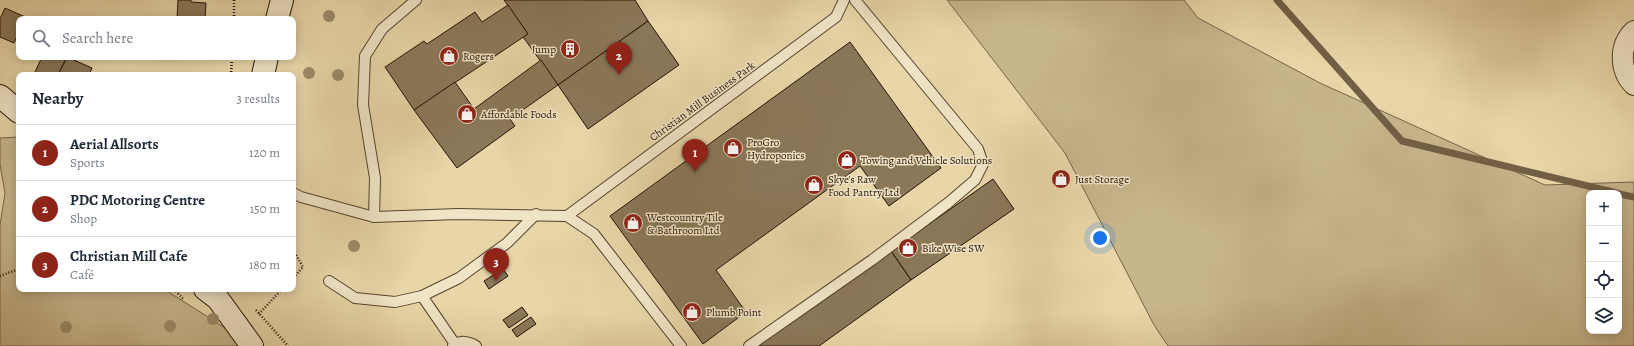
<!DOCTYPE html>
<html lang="en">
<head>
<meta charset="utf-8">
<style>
  :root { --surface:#fff; --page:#f2f2f3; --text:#1f2937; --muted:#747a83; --line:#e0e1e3; --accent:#8f2418 }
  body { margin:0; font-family:Alegreya,serif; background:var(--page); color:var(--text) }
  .controls { position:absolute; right:12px; bottom:12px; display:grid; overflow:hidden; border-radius:8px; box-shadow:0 2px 10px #0003 }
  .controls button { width:36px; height:36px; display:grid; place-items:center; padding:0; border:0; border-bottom:1px solid var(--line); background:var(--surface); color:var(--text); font:20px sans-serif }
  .you { position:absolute; left:1100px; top:238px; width:14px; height:14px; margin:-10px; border:3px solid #fff; border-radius:50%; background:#1a73e8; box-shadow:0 0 0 6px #1a73e833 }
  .badge { display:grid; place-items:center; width:26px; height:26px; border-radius:50%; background:var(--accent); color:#fff; font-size:13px; font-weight:700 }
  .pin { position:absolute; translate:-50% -33px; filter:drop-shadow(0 1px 2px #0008) }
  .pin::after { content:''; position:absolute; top:21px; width:14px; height:12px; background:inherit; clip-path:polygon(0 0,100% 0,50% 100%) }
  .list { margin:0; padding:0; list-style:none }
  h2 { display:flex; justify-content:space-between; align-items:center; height:52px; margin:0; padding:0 16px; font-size:17px }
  h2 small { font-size:13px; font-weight:400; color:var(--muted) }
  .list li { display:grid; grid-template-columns:26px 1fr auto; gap:12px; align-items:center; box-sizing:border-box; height:56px; padding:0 16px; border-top:1px solid var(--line) }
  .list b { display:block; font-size:15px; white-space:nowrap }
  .list p { margin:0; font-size:13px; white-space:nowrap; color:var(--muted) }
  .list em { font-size:13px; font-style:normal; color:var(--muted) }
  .icon { flex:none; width:22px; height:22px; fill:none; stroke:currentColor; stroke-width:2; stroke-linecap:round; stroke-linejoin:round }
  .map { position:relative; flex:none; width:1634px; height:346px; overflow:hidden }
  .search { position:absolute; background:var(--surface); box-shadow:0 2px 10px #0003; left:16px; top:16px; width:280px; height:44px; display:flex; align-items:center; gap:10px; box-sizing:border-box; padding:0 14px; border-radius:8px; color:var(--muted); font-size:15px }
  .panel { position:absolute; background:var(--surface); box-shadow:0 2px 10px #0003; left:16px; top:72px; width:280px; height:220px; border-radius:8px }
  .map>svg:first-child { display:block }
</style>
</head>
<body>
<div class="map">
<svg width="1634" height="346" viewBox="0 0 1634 346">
  <rect width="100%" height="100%" fill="#e8d6a8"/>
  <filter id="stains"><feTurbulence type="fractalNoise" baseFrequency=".005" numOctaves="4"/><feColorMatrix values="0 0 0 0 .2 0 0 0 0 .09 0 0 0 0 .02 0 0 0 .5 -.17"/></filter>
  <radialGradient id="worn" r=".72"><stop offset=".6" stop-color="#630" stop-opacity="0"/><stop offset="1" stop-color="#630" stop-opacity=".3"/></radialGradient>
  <g fill="#c7b58c" stroke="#766448" fill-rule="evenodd">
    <path d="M947 0H1184L1198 18 1320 83 1545 185 1634 182V346H1168L1154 325 1065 153ZM1589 193H1619V331H1589Z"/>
    <path d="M19 137V289H164L244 340 239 346H0V225L5 193 0 165V138Z"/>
  </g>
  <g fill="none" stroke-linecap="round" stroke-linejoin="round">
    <g stroke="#725f45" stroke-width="7">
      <path d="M1277 0 1402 141 1617 193"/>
      <path d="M1619 194 1634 197"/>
    </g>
  </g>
  <g fill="#8a7859" stroke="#251204">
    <path d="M178 0H191V2L206 3 205 19H177Z"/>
    <path d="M504 0H635L648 21 558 85 523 37 528 34Z"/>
    <path d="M508 5 528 34 414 110 385 67 424 41 427 44 475 12 482 22Z"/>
    <path d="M5 8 30 19H19V32L14 43 0 37V19Z"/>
    <path d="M648 21 679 65 588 129 558 85Z"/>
    <path d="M850 42 941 168 889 206 860 166 716 270 746 312 703 344 610 216Z"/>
    <path d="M38 57H67L58 75H41L35 72 41 59Z"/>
    <path d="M67 57 92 68 89 75H58Z"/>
    <path d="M541 60 558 85 510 119 515 126 457 168 414 110 455 82 474 109Z"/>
    <path d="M993 179 1014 209 911 280 891 251Z"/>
    <path d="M891 251 911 280 819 346H755Z"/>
    <path d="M503 269 508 276 489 289 484 281Z"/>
    <path d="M522 307 528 315 509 328 503 320Z"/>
    <path d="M531 317 536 324 517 337 512 330Z"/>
  </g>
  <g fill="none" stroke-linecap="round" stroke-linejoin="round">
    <defs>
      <g id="lane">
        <path d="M293 193 301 197 374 217 458 214 567 216 594 234 681 346"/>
        <path d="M567 216 836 17 844 0"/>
        <path d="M374 217 375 178 363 105 365 56 382 29 416 0"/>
        <path d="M329 281 355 298 395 302 422 296 459 278 507 243 536 214"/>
        <path d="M422 296 455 344"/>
        <path d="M453 346C460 340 469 341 476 346"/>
        <path d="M749 346 872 260 948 203 975 180 983 164 978 149 855 0"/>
      </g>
      <path id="street" d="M1634 31C1619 45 1619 70 1634 85"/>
      <g id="secondary">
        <path d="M277 19 282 0"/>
        <path d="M263 75 267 57"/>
        <path d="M0 96 19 112"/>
        <path d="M205 289 218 299 252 346"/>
      </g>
    </defs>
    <use href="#lane" stroke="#56432d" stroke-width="12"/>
    <use href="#street" stroke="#56432d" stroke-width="22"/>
    <use href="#secondary" stroke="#251204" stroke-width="24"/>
    <g stroke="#251204" stroke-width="2.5" stroke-dasharray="1 2" stroke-linecap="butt">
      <path d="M234 19V0"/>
      <path d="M231 75 232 57"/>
      <path d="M293 250 303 267 293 278"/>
      <path d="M0 276 19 269"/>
      <path d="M174 289 184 300"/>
      <path d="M256 310 288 346"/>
      <path d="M259 314 282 289"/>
    </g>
    <use href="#lane" stroke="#f0e4c6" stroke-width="10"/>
    <use href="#street" stroke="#f0e4c6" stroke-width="20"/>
    <use href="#secondary" stroke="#f0e4c6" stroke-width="22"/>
  </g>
  <g fill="#9c8a68">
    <circle cx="329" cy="16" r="6"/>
    <circle cx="309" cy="73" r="6"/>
    <circle cx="338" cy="75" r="6"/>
    <circle cx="354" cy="246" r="6"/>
    <circle cx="213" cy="319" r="6"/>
    <circle cx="170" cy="326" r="6"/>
    <circle cx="66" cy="327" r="6"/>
  </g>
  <defs>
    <symbol id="building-disc" viewBox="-11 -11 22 22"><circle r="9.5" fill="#8f2418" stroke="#f0e4c6"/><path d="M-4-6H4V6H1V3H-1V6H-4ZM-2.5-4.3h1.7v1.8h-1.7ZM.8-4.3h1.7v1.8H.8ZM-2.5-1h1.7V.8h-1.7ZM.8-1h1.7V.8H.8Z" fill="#fff"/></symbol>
    <symbol id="shop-disc" viewBox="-11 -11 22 22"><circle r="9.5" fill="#8f2418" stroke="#f0e4c6"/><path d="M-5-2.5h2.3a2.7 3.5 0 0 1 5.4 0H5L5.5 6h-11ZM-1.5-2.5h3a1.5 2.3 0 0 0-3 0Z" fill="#fff"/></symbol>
  </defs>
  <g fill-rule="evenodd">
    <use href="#building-disc" x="559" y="38" width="22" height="22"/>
    <use href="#shop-disc" x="438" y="45" width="22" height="22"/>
    <use href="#shop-disc" x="456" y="103" width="22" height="22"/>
    <use href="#shop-disc" x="722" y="137" width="22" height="22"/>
    <use href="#shop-disc" x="836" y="149" width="22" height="22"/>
    <use href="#shop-disc" x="1050" y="168" width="22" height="22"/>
    <use href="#shop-disc" x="803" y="174" width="22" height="22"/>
    <use href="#shop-disc" x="622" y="212" width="22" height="22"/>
    <use href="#shop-disc" x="897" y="237" width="22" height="22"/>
    <use href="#shop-disc" x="681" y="301" width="22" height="22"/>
  </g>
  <g text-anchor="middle" stroke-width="3" stroke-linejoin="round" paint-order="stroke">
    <g font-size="11" fill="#251204" stroke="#f0e4c6" text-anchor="start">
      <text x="556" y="53" text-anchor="end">Jump</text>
      <text x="463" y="60">Rogers</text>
      <text x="481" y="118">Affordable Foods</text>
      <text x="747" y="146">ProGro<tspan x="747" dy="13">Hydroponics</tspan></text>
      <text x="861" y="164">Towing and Vehicle Solutions</text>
      <text x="828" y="183">Skye's Raw<tspan x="828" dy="13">Food Pantry Ltd</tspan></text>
      <text x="1075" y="183">Just Storage</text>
      <text x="647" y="221">Westcountry Tile<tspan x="647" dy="13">&amp; Bathroom Ltd</tspan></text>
      <text x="922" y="252">Bike Wise SW</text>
      <text x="706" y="316">Plumb Point</text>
    </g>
    <g font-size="11" fill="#251204" stroke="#f0e4c6">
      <text transform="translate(702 101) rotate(-36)" y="4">Christian Mill Business Park</text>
    </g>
  </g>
  <rect width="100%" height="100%" filter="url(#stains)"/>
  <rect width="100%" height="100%" fill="url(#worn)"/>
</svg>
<div class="controls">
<button>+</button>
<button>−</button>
<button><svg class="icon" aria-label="locate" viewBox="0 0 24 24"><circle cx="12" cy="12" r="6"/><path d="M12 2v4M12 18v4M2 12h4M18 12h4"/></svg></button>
<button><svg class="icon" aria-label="layers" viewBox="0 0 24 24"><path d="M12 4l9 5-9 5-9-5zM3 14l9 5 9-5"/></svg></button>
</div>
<div class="you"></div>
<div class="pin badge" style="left:695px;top:172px">1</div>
<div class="pin badge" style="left:619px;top:75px">2</div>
<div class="pin badge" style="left:496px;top:281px">3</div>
<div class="search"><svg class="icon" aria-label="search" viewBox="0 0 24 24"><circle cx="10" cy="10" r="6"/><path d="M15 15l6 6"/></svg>Search here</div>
<section class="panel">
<h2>Nearby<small>3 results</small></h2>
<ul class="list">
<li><span class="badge">1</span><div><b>Aerial Allsorts</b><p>Sports</p></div><em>120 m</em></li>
<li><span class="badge">2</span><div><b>PDC Motoring Centre</b><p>Shop</p></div><em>150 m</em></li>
<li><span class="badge">3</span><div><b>Christian Mill Cafe</b><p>Café</p></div><em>180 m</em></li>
</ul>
</section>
</div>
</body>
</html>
